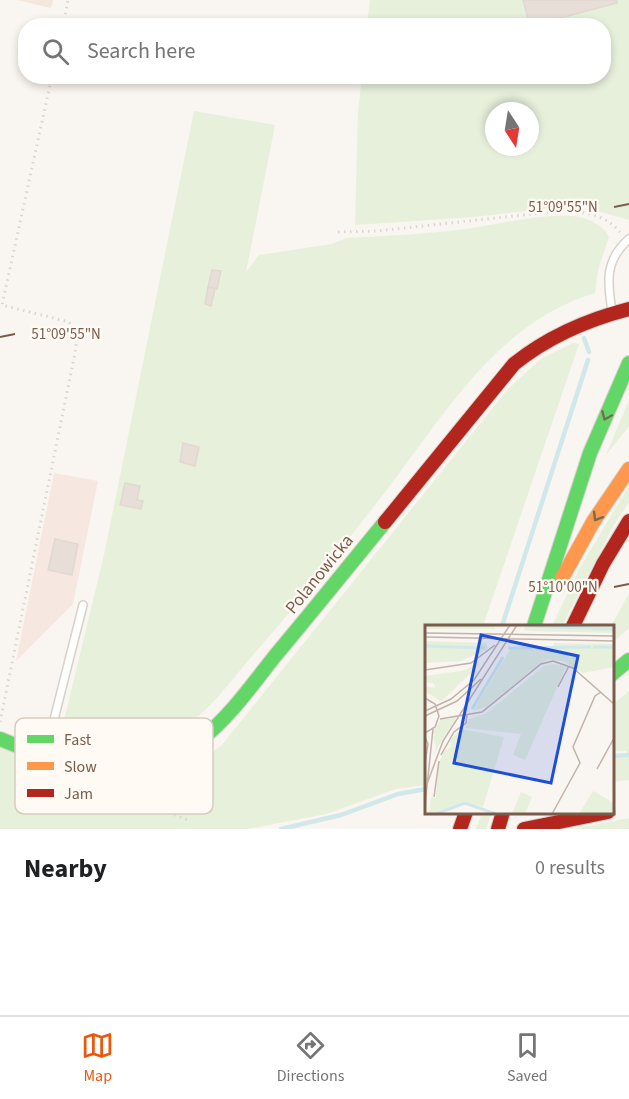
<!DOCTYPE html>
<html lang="en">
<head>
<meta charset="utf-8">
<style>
  :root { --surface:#fff; --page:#f6f6f6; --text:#202124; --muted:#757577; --line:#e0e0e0; --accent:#ea580c }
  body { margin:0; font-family:"Source Sans 3",sans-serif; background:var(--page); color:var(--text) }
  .compass { position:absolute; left:485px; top:102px; width:54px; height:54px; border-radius:50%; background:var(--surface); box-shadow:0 3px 9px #0003; rotate:168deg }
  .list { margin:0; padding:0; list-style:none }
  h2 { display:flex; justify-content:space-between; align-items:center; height:78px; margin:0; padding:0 24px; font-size:26px }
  h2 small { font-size:20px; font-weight:400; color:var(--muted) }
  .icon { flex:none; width:33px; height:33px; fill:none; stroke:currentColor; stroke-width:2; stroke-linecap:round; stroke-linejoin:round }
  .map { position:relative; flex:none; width:629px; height:829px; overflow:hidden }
  .search { position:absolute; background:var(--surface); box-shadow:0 3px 9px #0003; left:18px; right:18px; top:18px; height:66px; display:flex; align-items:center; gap:15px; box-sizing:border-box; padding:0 21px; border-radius:24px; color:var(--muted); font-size:22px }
  .sheet { height:186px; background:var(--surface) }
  nav { display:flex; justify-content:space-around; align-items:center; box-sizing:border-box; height:84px; border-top:2px solid var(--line); background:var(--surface); font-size:16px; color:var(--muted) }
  nav a { display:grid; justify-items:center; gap:3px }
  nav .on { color:var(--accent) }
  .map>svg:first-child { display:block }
</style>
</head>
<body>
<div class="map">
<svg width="629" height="829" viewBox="0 0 629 829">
  <rect width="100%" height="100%" fill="#f9f5f0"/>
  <path fill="#f2e8de" d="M17 0H53L51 8Z"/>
  <path fill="#f6e8e1" d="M54 473 98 481 73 604 16 661Z"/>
  <g fill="#e7f0db" fill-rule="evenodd">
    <path d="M370 0H629V220L594 210 590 208 591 203 475 217 355 225 358 112 362 77 604 76V26L367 25ZM494 111H530V147H494Z"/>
    <path d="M194 111 275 125 246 272 259 255 332 244 347 238C386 236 427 234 466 229 500 224 537 214 571 216 586 217 602 223 609 237L598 270 595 293C496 322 441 420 382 496 340 550 298 604 253 655 227 685 202 722 165 739 132 755 93 749 58 745L104 555Z"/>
    <path d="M573 343 579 344 483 626H426V785L396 789 326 814 248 829H0V747C63 771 118 794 186 768 198 763 210 753 221 746L508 389 542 358Z"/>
    <path d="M629 400V426L606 455Z"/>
    <path d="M629 486V502L614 525 562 626H552L579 569Z"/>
    <path d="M629 593V628L613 642 611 626Z"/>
    <path d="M629 691V780L613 782V758L627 757 626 751H613V704Z"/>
    <path d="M482 813H492L486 829H476Z"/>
    <path d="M629 818V829H573Z"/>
  </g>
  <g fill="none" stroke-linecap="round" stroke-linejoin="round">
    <g stroke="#d0e8ea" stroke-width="4.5">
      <path d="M584 338 589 352"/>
      <path d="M502 626 588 360"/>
      <path d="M612 756 629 755"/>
      <path d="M281 829 341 815 398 794 426 789"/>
    </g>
  </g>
  <g fill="#e6ded7" stroke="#e2d8d2" stroke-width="1.5">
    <path d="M523 0H617V3L530 26Z"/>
    <path d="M212 270 221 271 217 289 208 287Z"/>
    <path d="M208 287 215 289 211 306 205 304Z"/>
    <path d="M183 443 199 447 195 466 180 462Z"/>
    <path d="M125 483 140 486 137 500 143 501 141 509 120 505Z"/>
    <path d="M55 539 78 544 72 575 48 570Z"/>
  </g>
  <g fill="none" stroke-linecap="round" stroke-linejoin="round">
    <defs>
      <g id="lane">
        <path d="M612 311C607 281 605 260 629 239"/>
        <path d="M45 755 83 605"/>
      </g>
      <g id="fast">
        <path d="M534 626 590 453 629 363"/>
        <path d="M612 674 629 660"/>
        <path d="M0 739C62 765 140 787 199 741 229 718 252 685 275 656 312 612 348 567 385 522"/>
      </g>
      <path id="slow" d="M562 578 593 522 629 469"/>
      <g id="jam">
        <path d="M385 522 514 364C549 336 586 320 629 309"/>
        <path d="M573 626 603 564 629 521"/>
        <path d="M460 829 466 812"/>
        <path d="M498 829 503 812"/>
        <path d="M524 829 608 812"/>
      </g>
    </defs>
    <use href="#lane" stroke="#d7d1cb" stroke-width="10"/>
    <use href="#fast" stroke="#d9d2cb" stroke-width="16"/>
    <use href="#slow" stroke="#d9d2cb" stroke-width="16"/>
    <use href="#jam" stroke="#d9d2cb" stroke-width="16"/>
    <g stroke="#dcd5d0" stroke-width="3" stroke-dasharray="1.5 4.5" stroke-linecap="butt">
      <path d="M63 26 68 0"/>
      <path d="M338 232 377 231 569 210C588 213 607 216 620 232"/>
      <path d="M0 722 76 348V331L69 322 2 305 52 76"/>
      <path d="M115 786 140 801 190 821"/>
    </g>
    <use href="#lane" stroke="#fefefd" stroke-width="7"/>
    <use href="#fast" stroke="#63d668" stroke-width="14"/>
    <use href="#slow" stroke="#ff974d" stroke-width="14"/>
    <use href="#jam" stroke="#b3261e" stroke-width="14"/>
  </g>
  <defs><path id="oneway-chevron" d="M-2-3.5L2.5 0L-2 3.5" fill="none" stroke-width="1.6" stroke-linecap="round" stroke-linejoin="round" transform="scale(1.5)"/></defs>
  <g stroke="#776e51">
    <use href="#oneway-chevron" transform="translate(606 416) rotate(113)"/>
    <use href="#oneway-chevron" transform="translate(597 517) rotate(121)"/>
  </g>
  <path fill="none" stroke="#7a5c4d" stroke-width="2" d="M614 207 629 204M0 337 15 334M614 587 629 584"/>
  <g text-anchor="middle" stroke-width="4.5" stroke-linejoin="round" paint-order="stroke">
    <g font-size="18" fill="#7a5c4d" stroke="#fffaf3">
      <text transform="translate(319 574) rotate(-51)" y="6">Polanowicka</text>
    </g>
  </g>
  <g transform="translate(425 625)">
    <rect width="189" height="189" fill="#f9f5f0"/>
    <path d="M0 0H70V4H0ZM96 0H189V8L109 6 99 5 98 1 93 6ZM0 16 61 18 63 24 36 36 0 38ZM129 18 189 19V42L158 48 138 36 122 34 61 82 48 86 86 23H128ZM56 38 18 75 15 76 0 66V61L10 63 9 58 0 57V51L36 46ZM130 39 141 42 100 135 88 130 96 109 40 103 44 94 60 89 119 41ZM31 93 13 122 8 132 11 122 8 112 12 108 8 110V106L16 94ZM36 104 79 112 58 182 39 177 4 189 6 172 11 173 13 141 19 126 26 122 25 115ZM168 166 189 178V189H154ZM96 167 107 172 100 189H87Z" fill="#e7f0db"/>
    <path fill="none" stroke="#d0e8ea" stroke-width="3" d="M20 0H65M100 1 189 4M0 21 60 23M168 22H189M83 23 166 22M47 84 78 32M10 189 40 178 71 189"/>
    <path fill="none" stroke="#c2b3aa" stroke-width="1.5" d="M0 8 189 11M0 12 189 16M0 45 46 38 70 20M133 62 144 41M0 73 10 79 14 91 10 102 0 108M0 86 26 74 49 55 85 0M0 91 32 76 56 54M15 94 57 87 116 39 128 36 148 43 189 79M0 112 3 119 0 138M16 130 29 107 41 98 42 90M172 144 189 113M2 159 18 116 92 0M9 172 14 136M0 180 8 104M127 189 155 138 148 122 170 71 176 67"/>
    <path fill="#1d4ed8" fill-opacity="0.15" stroke="#1d4ed8" stroke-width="3" d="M56 10 153 31 126 158 29 138Z"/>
    <rect width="189" height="189" fill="none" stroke="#7a5c4d" stroke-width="3"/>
  </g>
  <rect x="15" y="718" width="198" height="96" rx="9" fill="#fffaf3" stroke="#d7cbc1" stroke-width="1.5"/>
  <rect x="27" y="735" width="27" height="8" fill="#63d668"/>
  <rect x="27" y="762" width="27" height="8" fill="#ff974d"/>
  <rect x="27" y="789" width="27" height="8" fill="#b3261e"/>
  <g font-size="16" fill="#7a5c4d">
    <text x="64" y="745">Fast</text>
    <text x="64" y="772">Slow</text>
    <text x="64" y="799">Jam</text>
  </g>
  <g font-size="15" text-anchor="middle" fill="#7a5c4d" stroke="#fffaf3" stroke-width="4.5" stroke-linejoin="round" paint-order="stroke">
    <text x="563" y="212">51°09'55"N</text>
    <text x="66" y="339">51°09'55"N</text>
    <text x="563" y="592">51°10'00"N</text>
  </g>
</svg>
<svg class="compass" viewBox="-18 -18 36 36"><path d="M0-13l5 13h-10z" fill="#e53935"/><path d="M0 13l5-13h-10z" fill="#757577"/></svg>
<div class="search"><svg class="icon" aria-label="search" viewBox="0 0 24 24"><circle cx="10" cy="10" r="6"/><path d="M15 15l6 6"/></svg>Search here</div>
</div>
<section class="sheet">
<h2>Nearby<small>0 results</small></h2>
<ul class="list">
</ul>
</section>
<nav>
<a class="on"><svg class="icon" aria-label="map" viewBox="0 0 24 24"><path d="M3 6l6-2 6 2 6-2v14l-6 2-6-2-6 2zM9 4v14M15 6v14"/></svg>Map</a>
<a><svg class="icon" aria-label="directions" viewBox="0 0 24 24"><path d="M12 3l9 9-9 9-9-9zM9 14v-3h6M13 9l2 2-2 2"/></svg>Directions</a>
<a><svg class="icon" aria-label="saved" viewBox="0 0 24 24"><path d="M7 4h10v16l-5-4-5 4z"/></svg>Saved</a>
</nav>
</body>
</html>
